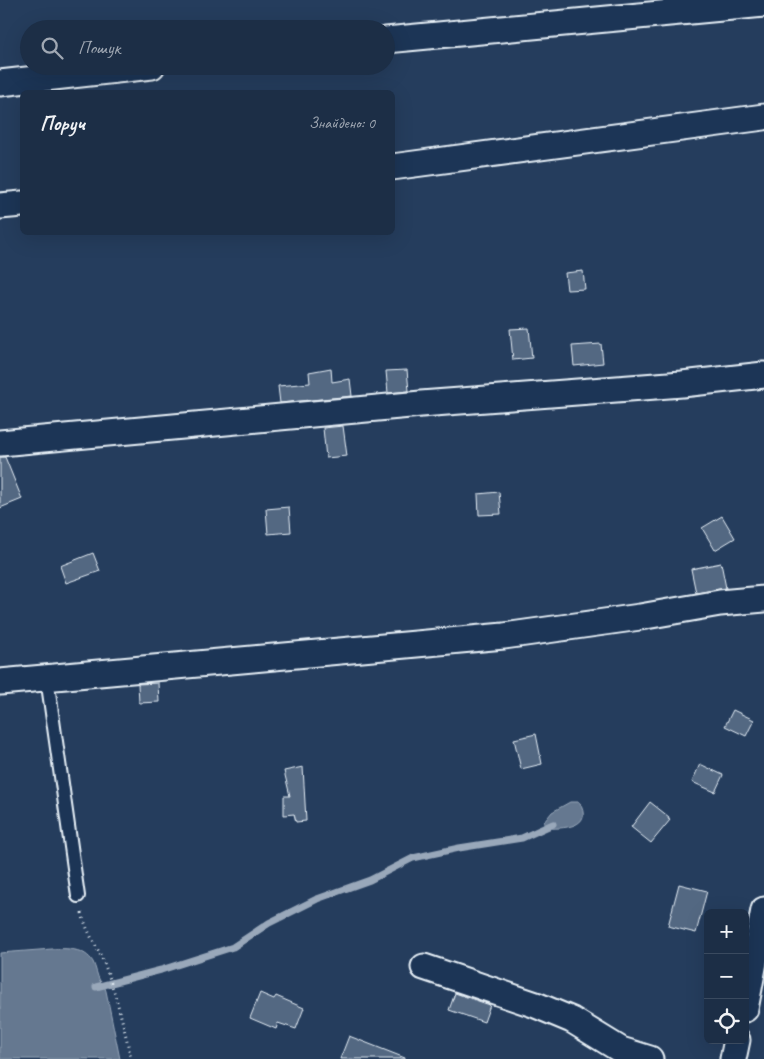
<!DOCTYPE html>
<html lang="uk">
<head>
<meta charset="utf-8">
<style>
  :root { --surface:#1c2e46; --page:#25364d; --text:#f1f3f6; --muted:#a0a8b3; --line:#3a4a5f }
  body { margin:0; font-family:Caveat,sans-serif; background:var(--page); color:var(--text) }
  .controls { position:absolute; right:15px; bottom:15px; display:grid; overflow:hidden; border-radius:8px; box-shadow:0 5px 20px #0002 }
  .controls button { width:45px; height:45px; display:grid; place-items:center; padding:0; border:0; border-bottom:1px solid var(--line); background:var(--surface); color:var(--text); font:25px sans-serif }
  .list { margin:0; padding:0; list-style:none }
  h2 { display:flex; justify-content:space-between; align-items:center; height:65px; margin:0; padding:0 20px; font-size:21px }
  h2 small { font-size:16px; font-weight:400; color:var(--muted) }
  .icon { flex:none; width:28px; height:28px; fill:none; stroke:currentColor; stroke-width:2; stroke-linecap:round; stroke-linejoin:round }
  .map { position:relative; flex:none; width:764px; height:1059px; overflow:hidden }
  .search { position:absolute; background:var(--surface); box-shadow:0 5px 20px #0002; left:20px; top:20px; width:375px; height:55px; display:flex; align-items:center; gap:12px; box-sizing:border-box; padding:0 18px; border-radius:28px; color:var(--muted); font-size:19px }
  .panel { position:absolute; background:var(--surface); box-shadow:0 5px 20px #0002; left:20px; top:90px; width:375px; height:145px; border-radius:8px }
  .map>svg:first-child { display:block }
</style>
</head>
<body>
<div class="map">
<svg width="764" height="1059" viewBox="0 0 764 1059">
  <rect width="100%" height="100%" fill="#253d5d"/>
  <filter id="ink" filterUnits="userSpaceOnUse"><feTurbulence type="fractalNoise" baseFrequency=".02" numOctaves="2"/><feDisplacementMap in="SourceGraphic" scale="10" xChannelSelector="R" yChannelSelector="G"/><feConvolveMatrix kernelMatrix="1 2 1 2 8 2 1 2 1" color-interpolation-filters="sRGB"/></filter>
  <g filter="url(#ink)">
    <g fill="#657890" stroke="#99a8ba">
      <path d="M570 802H579C595 828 562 829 544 828V822L552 812Z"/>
      <path d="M52 949C66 948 85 948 93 962 96 968 97 976 100 981 104 985 104 985 106 991L120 1059H0V953Z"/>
    </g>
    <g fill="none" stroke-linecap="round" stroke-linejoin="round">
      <path stroke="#99a8ba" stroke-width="7" d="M96 987 161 970 233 947 269 923 317 899 370 880 413 858 459 848 522 838 553 824"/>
    </g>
    <g fill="#536782" stroke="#e8f1f8">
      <path d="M583 271 585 289 567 290 565 273Z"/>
      <path d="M529 328 532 358 513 360 510 329Z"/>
      <path d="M601 344 603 363 574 366 572 346Z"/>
      <path d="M331 368 332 382 350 379 352 396 280 403 278 386 310 383 309 372Z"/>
      <path d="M407 370 409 391 388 393 386 371Z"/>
      <path d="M343 426 347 456 326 458 323 428Z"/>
      <path d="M0 457H5L22 499 0 508Z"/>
      <path d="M499 492 501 514 479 515 478 494Z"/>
      <path d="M289 507 291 532 268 534 266 509Z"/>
      <path d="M722 516 735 538 715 550 702 528Z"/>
      <path d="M93 553 100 571 66 583 60 566Z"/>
      <path d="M721 563 726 588 696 593 691 569Z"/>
      <path d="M158 683 159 702 139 703 138 684Z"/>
      <path d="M733 710 754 720 746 736 725 726Z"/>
      <path d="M536 734 542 764 521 769 514 739Z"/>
      <path d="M700 764 723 775 715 792 692 782Z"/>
      <path d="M303 767 306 821 296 822 294 814 284 815V796H290L284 771Z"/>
      <path d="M650 802 669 817 668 819 670 820 651 843 631 827Z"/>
      <path d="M679 884 707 891 696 933 668 926Z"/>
      <path d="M260 993 274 999 276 996 304 1008 296 1029 278 1023 276 1029 250 1018Z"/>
      <path d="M455 993 490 1005 484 1022 449 1010Z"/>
      <path d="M349 1036 405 1058V1059H340Z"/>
    </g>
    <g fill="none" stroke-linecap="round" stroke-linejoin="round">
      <defs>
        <path id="lane" d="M47 678 78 896"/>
        <g id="street">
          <path d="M386 40 764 4"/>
          <path d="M0 83 152 66"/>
          <path d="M392 167 764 117"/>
          <path d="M0 206 22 204"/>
          <path d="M0 443 421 404 682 384 764 375"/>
          <path d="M0 682 504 636 640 617 720 603 764 599"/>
          <path d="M424 967 536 1005 572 1020 621 1050 650 1059"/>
          <path d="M745 1009 764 910"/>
          <path d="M733 1059 737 1040"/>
        </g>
      </defs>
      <use href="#lane" stroke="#e8f1f8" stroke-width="16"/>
      <use href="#street" stroke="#e8f1f8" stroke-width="29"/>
      <path stroke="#e8f1f8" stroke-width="3" stroke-dasharray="1 4" stroke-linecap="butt" d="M82 913C86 931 97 946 104 963 116 994 124 1026 131 1059"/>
      <use href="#lane" stroke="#1d3557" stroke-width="12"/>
      <use href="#street" stroke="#1d3557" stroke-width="25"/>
    </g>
  </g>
</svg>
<div class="controls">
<button>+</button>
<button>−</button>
<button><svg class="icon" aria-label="locate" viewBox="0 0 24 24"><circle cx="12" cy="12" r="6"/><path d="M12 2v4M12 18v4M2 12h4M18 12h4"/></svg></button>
</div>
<div class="search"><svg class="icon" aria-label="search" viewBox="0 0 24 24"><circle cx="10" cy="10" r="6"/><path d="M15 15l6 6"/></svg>Пошук</div>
<section class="panel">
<h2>Поруч<small>Знайдено: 0</small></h2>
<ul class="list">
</ul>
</section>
</div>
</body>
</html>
